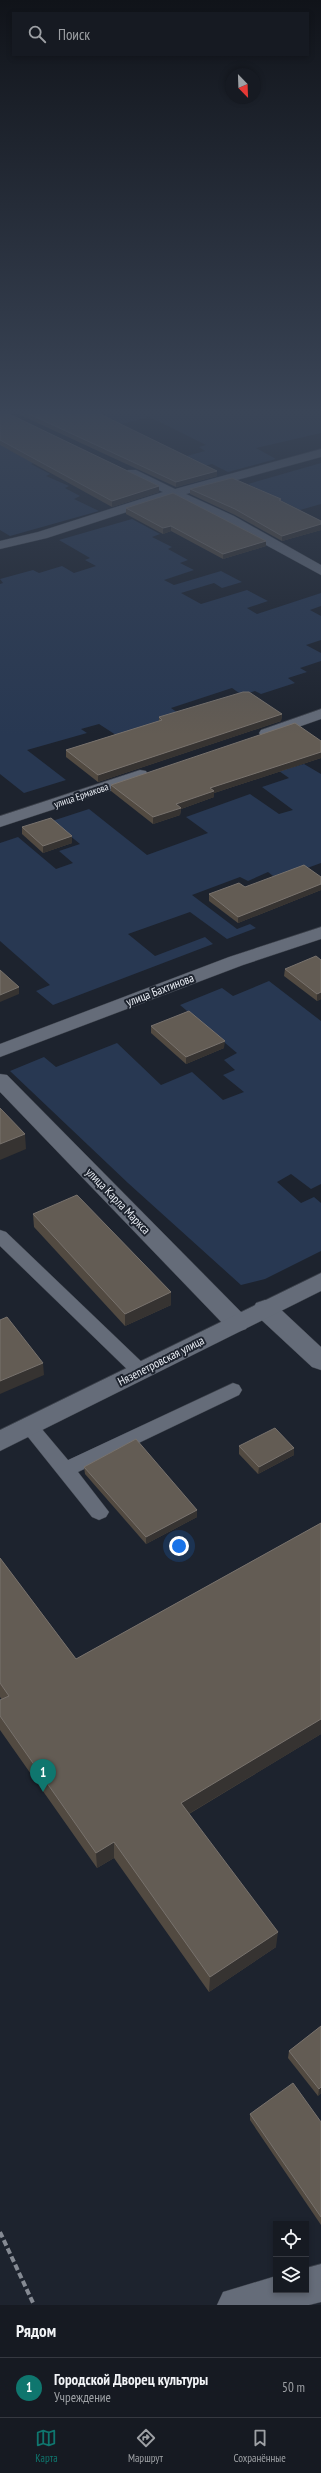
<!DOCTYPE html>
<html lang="ru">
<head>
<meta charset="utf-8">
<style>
  :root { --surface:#161a22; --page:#23272f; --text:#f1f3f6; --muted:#9ea1a5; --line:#353840; --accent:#0f766e }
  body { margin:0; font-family:"PT Sans Narrow",sans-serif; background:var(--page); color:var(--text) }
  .controls { position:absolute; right:12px; bottom:12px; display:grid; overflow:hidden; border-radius:0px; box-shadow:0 2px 6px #0003 }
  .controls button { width:36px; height:36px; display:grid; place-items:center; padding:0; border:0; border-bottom:1px solid var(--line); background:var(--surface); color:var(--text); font:20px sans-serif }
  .compass { position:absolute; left:225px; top:68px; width:36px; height:36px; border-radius:50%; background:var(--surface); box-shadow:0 2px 6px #0003; rotate:157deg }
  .you { position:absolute; left:179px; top:1546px; width:14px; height:14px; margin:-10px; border:3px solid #fff; border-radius:50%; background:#1a73e8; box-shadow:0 0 0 6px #1a73e833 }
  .badge { display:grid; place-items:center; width:26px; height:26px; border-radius:50%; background:var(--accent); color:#fff; font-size:13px; font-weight:700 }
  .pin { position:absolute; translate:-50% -33px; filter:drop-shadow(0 1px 2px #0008) }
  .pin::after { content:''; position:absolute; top:21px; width:14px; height:12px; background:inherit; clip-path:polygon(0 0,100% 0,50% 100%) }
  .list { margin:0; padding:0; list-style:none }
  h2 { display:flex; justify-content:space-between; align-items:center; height:52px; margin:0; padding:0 16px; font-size:17px }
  h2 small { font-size:13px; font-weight:400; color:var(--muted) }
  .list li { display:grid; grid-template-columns:26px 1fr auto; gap:12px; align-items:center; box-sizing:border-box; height:60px; padding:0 16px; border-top:1px solid var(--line) }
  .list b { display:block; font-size:15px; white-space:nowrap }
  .list p { margin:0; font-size:13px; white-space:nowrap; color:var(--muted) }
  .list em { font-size:13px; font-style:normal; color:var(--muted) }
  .icon { flex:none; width:22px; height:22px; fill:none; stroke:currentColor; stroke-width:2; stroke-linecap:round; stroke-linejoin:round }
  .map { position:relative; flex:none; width:321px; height:2305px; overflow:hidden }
  .search { position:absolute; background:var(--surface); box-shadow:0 2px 6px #0003; left:12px; right:12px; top:12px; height:44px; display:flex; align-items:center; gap:10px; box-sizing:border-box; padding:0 14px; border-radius:0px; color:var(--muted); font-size:15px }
  .sheet { height:112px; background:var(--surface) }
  nav { display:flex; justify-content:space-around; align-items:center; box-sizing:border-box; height:56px; border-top:1px solid var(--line); background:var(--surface); font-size:11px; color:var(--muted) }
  nav a { display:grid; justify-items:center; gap:2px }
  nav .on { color:var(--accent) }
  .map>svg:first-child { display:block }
</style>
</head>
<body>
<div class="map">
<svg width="321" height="2305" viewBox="0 0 321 2305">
  <rect width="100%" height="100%" fill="#1d232e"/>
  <g fill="#283852">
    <path d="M94 413H321V433L256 448 276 459 228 472 212 464 203 466 183 457 205 451 199 447 206 445 150 417 117 425Z"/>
    <path d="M0 437 60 455 31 464 50 474 46 476 69 486 65 488 80 496 74 499 99 511 10 536 0 530Z"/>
    <path d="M321 463V504L300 510 248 484Z"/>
    <path d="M132 519 160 534 152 537 172 547 168 549 188 560 180 563 194 570 164 580 174 585 221 571 242 582 222 588 214 583 181 593 201 604 247 590 268 601 247 608 257 614 321 593V606L310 610 321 616V640L306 645 321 653V661L300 668 307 672 288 678 295 683 261 694 255 691 242 695 232 688 171 708 181 715 119 737 99 724 81 729 87 733 27 750 66 780 24 793 0 774V584L3 583 0 579 33 570 39 573 62 566 74 573 96 566 85 560 90 558 59 540Z"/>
    <path d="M304 764 321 774V863L277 879 268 872 248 881 240 877 192 895 237 929 250 924 256 928 227 939 190 912 128 934 155 956 205 937 213 944 53 1005 36 991 50 985 0 941V843L18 837 56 869 73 863 59 851 80 844 52 821 89 809 147 855 208 833 186 817 250 794 279 814 293 810 262 787 289 778 279 771Z"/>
    <path d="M269 981 321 1021V1184L311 1189 291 1174 277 1182 301 1203 314 1197 321 1203V1251L265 1279 241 1285 128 1183 10 1071 44 1057 56 1067 117 1043 161 1085 192 1072 223 1100 244 1092 223 1075 235 1070 224 1060 237 1053 180 1005 222 988 233 996Z"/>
  </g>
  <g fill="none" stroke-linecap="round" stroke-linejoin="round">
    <defs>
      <g id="service">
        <path d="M0 1230 6 1232 146 1366 149 1371 146 1376 140 1378 134 1376 0 1246Z"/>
        <path d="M233 1383 239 1385 242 1390 239 1395 78 1472 109 1512 106 1517 99 1520 92 1517 20 1427 22 1422 29 1420 36 1422 68 1460Z"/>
      </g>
      <g id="minor">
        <path d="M321 449V457L186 494 234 516 321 565V575L224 522 173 497 47 538 0 549V541L38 532 163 492 128 476 126 473 128 470H136L175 489Z"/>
        <path d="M321 709V719L267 738 261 736 259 733 261 730Z"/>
        <path d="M140 770 146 771 148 775 146 779 0 827V816Z"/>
        <path d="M321 927V939L243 965 0 1057V1044L229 957Z"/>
        <path d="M265 1300 274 1303 321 1347V1370L312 1367 256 1315 253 1309 256 1303Z"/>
        <path d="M321 2264V2302L309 2305H217L223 2292 276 2276V2290H306V2268Z"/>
      </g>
      <path id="tertiary" d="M0 1074 7 1075 246 1317 249 1323 246 1329 237 1332 228 1329 0 1092Z"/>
      <path id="secondary" d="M321 1273V1291L0 1451V1430Z"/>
    </defs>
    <use href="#service" stroke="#393e47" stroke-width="1"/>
    <use href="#minor" stroke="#393e47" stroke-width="1"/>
    <use href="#tertiary" stroke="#393e47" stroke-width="1"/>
    <use href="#secondary" stroke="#393e47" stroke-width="1"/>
    <path stroke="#858a93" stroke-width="4" stroke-dasharray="6 3" stroke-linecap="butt" d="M0 2232 34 2305"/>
    <use href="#service" fill="#656c79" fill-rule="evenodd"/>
    <use href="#minor" fill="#656c79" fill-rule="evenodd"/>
    <use href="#tertiary" fill="#656c79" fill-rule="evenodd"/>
    <use href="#secondary" fill="#656c79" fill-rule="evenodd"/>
  </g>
  <g fill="#524a41">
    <path d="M0 413 159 492 112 507 0 445Z"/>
    <path d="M16 413H98L217 476 176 487Z"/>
    <path d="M190 489 281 499V501L321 521V530L282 541 235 515 190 494Z"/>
    <path d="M126 508 266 546 223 559 171 531 163 534 126 514Z"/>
    <path d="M282 714 281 721 98 782 66 757V750L159 721V717Z"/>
    <path d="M321 741V758L214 793V797L181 809 180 815 153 824 111 791V785Z"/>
    <path d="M22 827 72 836V843L43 853 22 834Z"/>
    <path d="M321 877V890L238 923 209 901V894L245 887Z"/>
    <path d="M321 960V999L317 1001 284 976 285 969Z"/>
    <path d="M151 1026 224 1048 186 1064 151 1033Z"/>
    <path d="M33 1214 171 1292V1305L125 1326 34 1227Z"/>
    <path d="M239 1446 294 1455 258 1474 239 1454Z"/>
    <path d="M84 1467 197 1510V1517L146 1544 85 1474Z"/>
    <path d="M321 1523V1734L189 1814 276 1947 209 1992 114 1858 97 1868 0 1730V1700H2L0 1697V1558L76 1659Z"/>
    <path d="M321 2026V2093L318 2096 288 2058 289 2051Z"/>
    <path d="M250 2114 321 2122V2225L250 2120Z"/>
  </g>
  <g fill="#363331">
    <path d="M217 471V476L176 487V482Z"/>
    <path d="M159 486V492L112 507V501Z"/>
    <path d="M321 524V530L282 541V536Z"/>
    <path d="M171 526V531L163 534V528Z"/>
    <path d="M266 541V546L223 559V554Z"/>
    <path d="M282 714 281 721 98 782V775Z"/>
    <path d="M321 752V758L214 793V797L181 809 180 815 153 824V817L176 804 210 788Z"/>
    <path d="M72 836V843L43 853V846Z"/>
    <path d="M321 884V890L238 923V917Z"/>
    <path d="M19 987V994L0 1002V995Z"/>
    <path d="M321 992V999L317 1001V994Z"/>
    <path d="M225 1041 224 1048 186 1064V1057Z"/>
    <path d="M25 1134 26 1149 0 1160V1144Z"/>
    <path d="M171 1292V1305L125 1326V1314Z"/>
    <path d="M43 1363 44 1375 0 1394V1381Z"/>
    <path d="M294 1448V1455L258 1474 259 1467Z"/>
    <path d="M197 1510V1517L146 1544V1537Z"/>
    <path d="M321 1719V1734L180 1819 181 1803Z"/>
    <path d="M114 1842V1858L97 1868 96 1853Z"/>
    <path d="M278 1932 276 1947 209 1992 210 1977Z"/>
    <path d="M321 2087V2093L318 2096 319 2089Z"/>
  </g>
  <g fill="#635c54" stroke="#78726d">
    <path d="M0 413H7L159 486 112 501 0 440Z"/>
    <path d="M27 413H98L217 471 176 482Z"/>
    <path d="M232 478 281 499 279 500 321 521V524L282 536 235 509 190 489Z"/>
    <path d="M173 493 266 541 223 554 171 526 163 528 126 508Z"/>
    <path d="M243 692H249L282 714 98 775 66 750 162 720 159 717Z"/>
    <path d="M295 723 321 741V752L210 788 214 791 176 804 181 808 153 817 111 785Z"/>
    <path d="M51 818 72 836 43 846 22 827Z"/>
    <path d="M304 865 321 877V884L238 917 209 894 239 883 245 887Z"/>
    <path d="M316 956 321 960V992L317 994 285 969Z"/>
    <path d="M0 970 19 987 0 995Z"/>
    <path d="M189 1011 225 1041 186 1057 151 1026Z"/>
    <path d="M0 1108 25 1134 0 1144Z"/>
    <path d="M77 1195 171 1292 125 1314 33 1214Z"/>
    <path d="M7 1317 43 1363 0 1381V1320Z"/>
    <path d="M275 1428 294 1448 259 1467 239 1446Z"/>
    <path d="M136 1439 197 1510 146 1537 84 1467Z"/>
    <path d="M321 1523V1719L181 1803 278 1932 210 1977 114 1842 96 1853 0 1716V1700L9 1696 0 1683V1558L76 1659Z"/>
    <path d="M321 2026V2087L319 2089 289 2051Z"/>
    <path d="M293 2083 321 2122V2217L250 2114Z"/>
  </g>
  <linearGradient id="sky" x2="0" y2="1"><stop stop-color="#101319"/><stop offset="0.56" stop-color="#3a4557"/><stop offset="1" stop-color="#3a4557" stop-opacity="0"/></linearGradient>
  <rect width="321" height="735" fill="url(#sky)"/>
  <g text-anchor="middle" stroke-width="4" stroke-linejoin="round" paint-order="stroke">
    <g font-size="10" fill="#e9edf4" stroke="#1d232e">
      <text transform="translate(81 795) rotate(-19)" y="4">улица Ермакова</text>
    </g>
    <g font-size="12" fill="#e9edf4" stroke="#1d232e">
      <text transform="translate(160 990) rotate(-21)" y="4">улица Бахтинова</text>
      <text transform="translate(118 1201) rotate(46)" y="4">улица Карла Маркса</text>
      <text transform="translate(161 1361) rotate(-27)" y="4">Нязепетровская улица</text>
    </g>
  </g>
</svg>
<div class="controls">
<button><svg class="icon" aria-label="locate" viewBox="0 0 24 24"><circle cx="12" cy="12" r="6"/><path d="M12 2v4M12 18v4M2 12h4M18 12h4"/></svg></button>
<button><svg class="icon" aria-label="layers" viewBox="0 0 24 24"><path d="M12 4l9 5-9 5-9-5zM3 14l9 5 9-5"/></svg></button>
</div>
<svg class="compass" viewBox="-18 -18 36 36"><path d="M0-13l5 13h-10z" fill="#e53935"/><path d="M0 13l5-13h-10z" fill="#9ea1a5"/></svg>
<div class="you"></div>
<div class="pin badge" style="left:43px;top:1792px">1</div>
<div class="search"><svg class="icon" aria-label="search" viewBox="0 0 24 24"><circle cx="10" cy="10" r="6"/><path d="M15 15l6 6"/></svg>Поиск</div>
</div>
<section class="sheet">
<h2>Рядом<small></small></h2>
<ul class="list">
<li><span class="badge">1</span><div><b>Городской Дворец культуры</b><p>Учреждение</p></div><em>50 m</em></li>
</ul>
</section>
<nav>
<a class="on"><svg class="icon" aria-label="map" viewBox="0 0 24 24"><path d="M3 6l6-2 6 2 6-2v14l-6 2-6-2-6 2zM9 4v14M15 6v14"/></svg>Карта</a>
<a><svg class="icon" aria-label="directions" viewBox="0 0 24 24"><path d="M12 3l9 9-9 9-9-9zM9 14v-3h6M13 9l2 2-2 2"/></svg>Маршрут</a>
<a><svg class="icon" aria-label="saved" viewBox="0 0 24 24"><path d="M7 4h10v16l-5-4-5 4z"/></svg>Сохранённые</a>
</nav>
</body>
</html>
